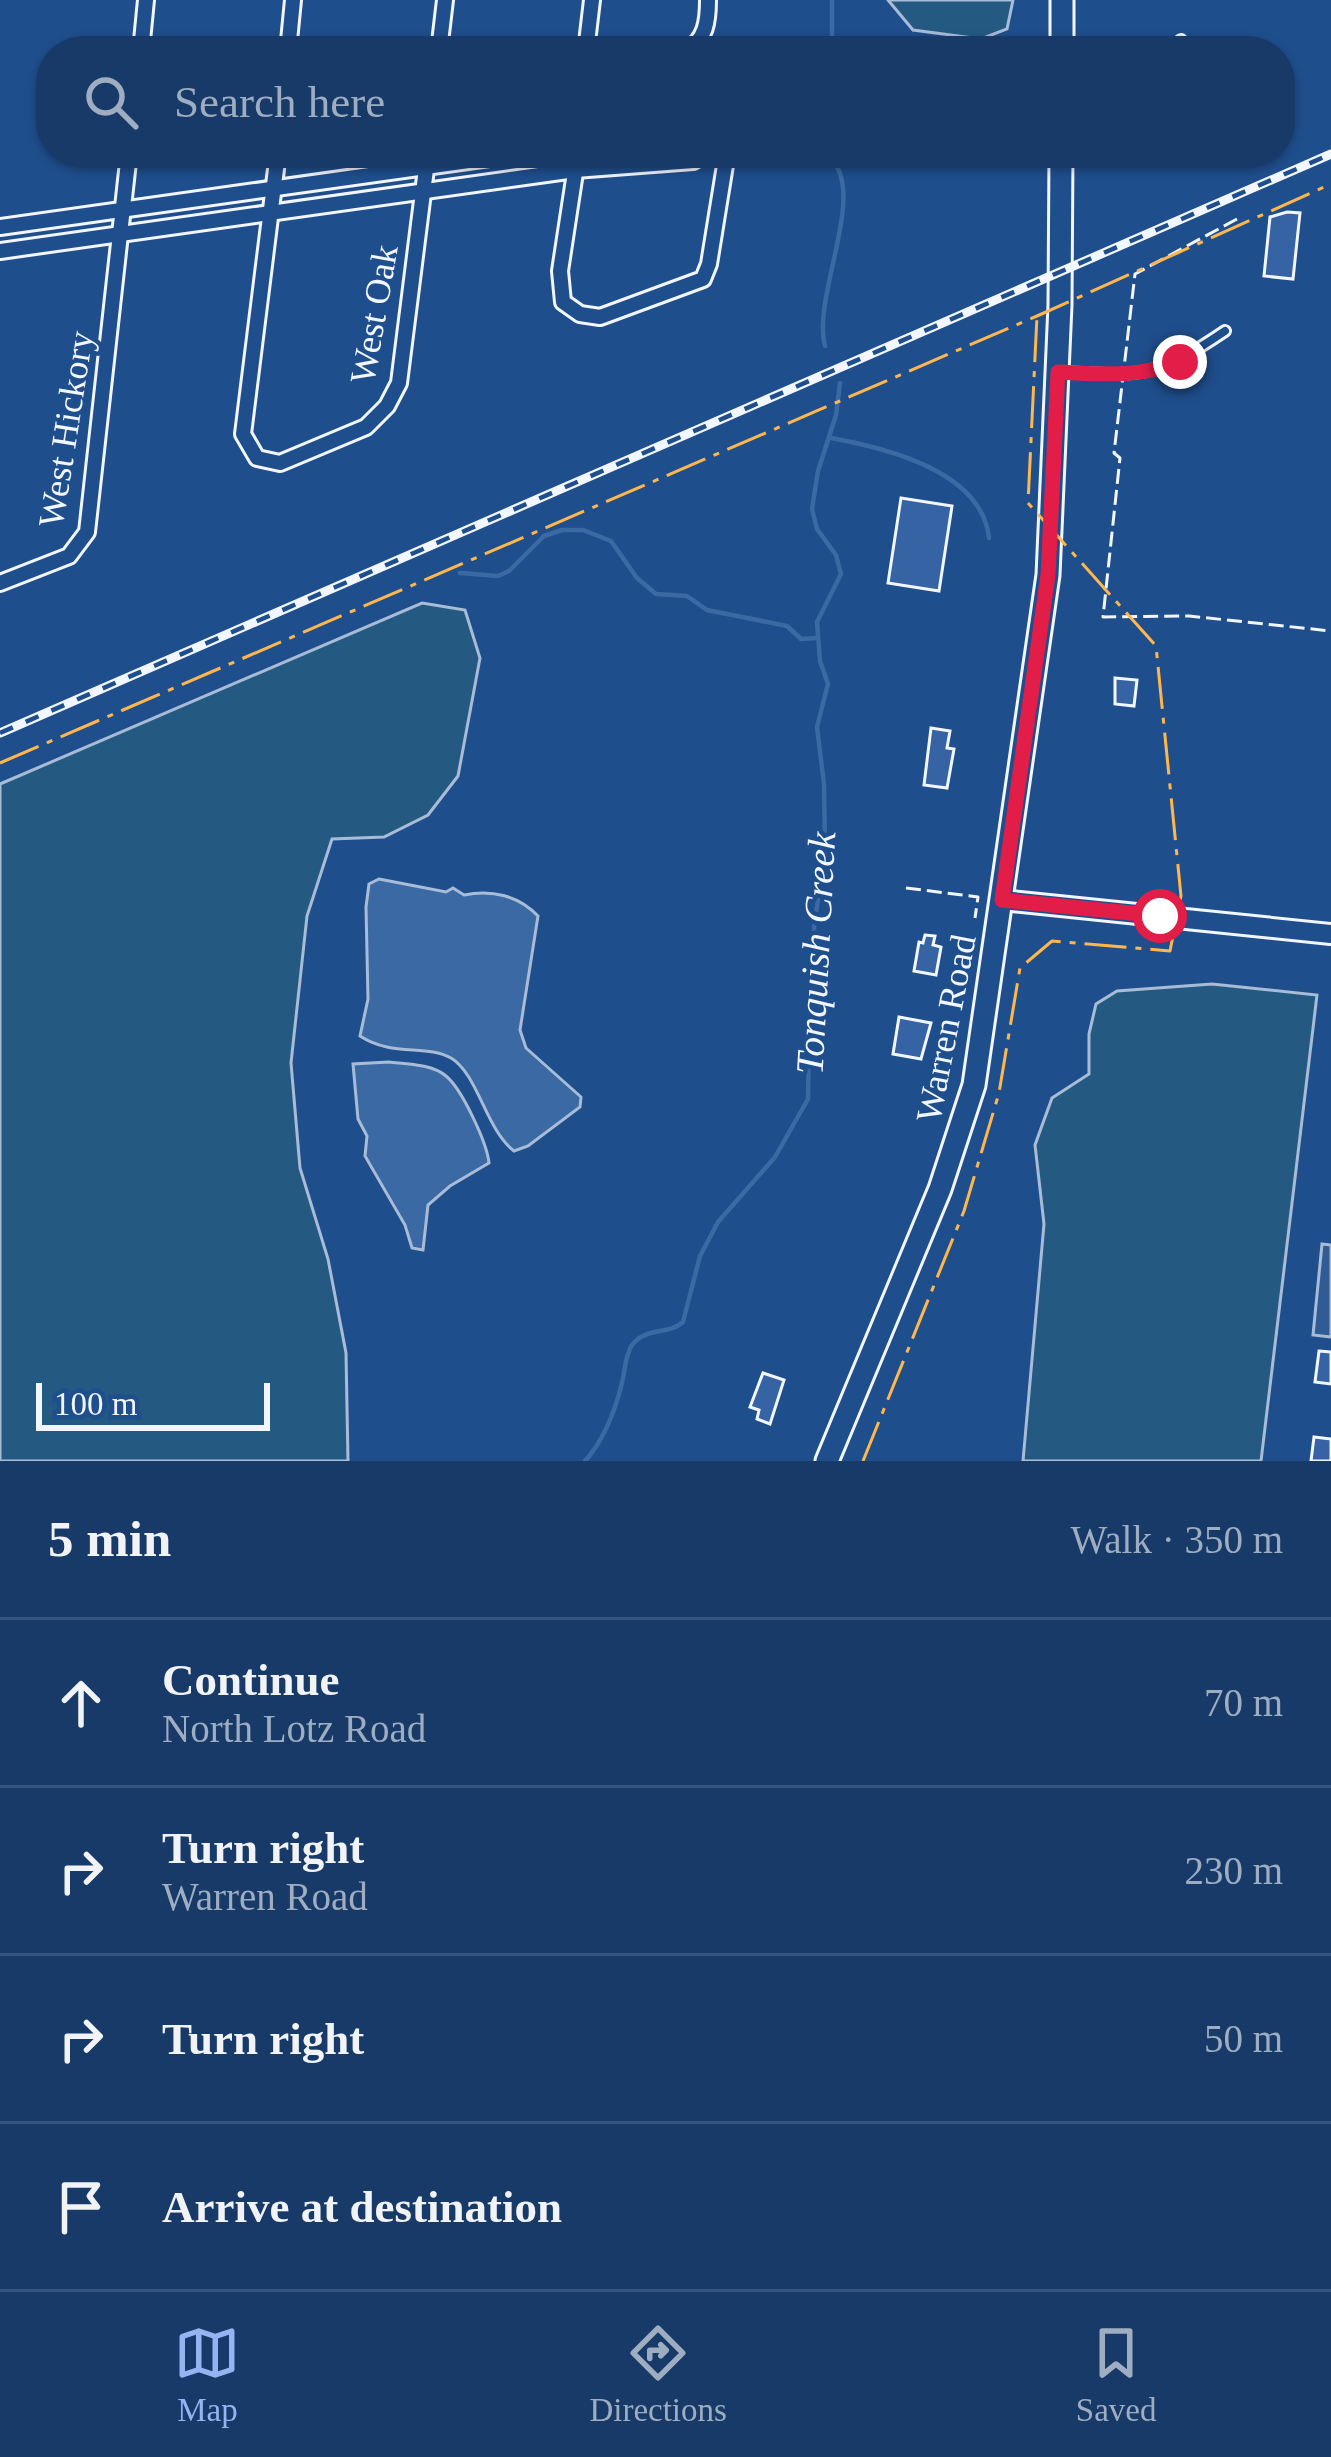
<!DOCTYPE html>
<html lang="en">
<head>
<meta charset="utf-8">
<style>
  :root { --surface:#173a69; --page:#244571; --text:#f1f3f6; --muted:#9eadc0; --line:#36547d; --accent:#95b2f1 }
  body { margin:0; font-family:Georgia,serif; background:var(--page); color:var(--text) }
  .scale { position:absolute; left:36px; bottom:30px; width:234px; box-sizing:border-box; padding-left:12px; border:6px solid #f2f6ff; border-top:0; font-size:33px; line-height:42px; white-space:nowrap; color:#f2f6ff; -webkit-text-stroke:9px #1f4e8c; paint-order:stroke }
  .stop { position:absolute; width:36px; height:36px; margin:-27px; border:9px solid #e11d48; border-radius:50%; background:#fff }
  .stop.end { background:#e11d48; border-color:#fff; box-shadow:0 3px 12px #0008 }
  .list { margin:0; padding:0; list-style:none }
  h2 { display:flex; justify-content:space-between; align-items:center; height:156px; margin:0; padding:0 48px; font-size:51px }
  h2 small { font-size:39px; font-weight:400; color:var(--muted) }
  .list li { display:grid; grid-template-columns:78px 1fr auto; gap:36px; align-items:center; box-sizing:border-box; height:168px; padding:0 48px; border-top:3px solid var(--line) }
  .list b { display:block; font-size:45px; white-space:nowrap }
  .list p { margin:0; font-size:39px; white-space:nowrap; color:var(--muted) }
  .list em { font-size:39px; font-style:normal; color:var(--muted) }
  .icon { flex:none; width:66px; height:66px; fill:none; stroke:currentColor; stroke-width:2; stroke-linecap:round; stroke-linejoin:round }
  .map { position:relative; flex:none; width:1331px; height:1461px; overflow:hidden }
  .search { position:absolute; background:var(--surface); box-shadow:0 3px 9px #0004; left:36px; right:36px; top:36px; height:132px; display:flex; align-items:center; gap:30px; box-sizing:border-box; padding:0 42px; border-radius:48px; color:var(--muted); font-size:45px }
  .sheet { height:828px; background:var(--surface) }
  nav { display:flex; justify-content:space-around; align-items:center; box-sizing:border-box; height:168px; border-top:3px solid var(--line); background:var(--surface); font-size:33px; color:var(--muted) }
  nav a { display:grid; justify-items:center; gap:6px }
  nav .on { color:var(--accent) }
  .map>svg:first-child { display:block }
</style>
</head>
<body>
<div class="map">
<svg width="1331" height="1461" viewBox="0 0 1331 1461">
  <rect width="100%" height="100%" fill="#1f4e8c"/>
  <g fill="#245a82" stroke="#a8bbd7" stroke-width="3">
    <path d="M888 0H1013L1007 29 981 39 913 30Z"/>
    <path d="M422 603 465 610 480 658 458 776 428 815 384 837 332 839 307 916 291 1063 300 1168 328 1259 346 1353 348 1461H0V784Z"/>
    <path d="M1212 984 1317 995 1261 1461H1023L1044 1224 1035 1145 1052 1098 1089 1074V1034L1096 1004 1117 991Z"/>
  </g>
  <path fill="#305b95" stroke="#a8bbd7" stroke-width="3" d="M1322 1244 1331 1245V1337L1313 1335Z"/>
  <g fill="#3b69a3" stroke="#a8bbd7" stroke-width="3">
    <path d="M379 879 446 892 453 888 464 895C492 889 519 896 538 916L520 1030 526 1048 581 1097 580 1107 528 1146 514 1151C486 1130 478 1074 451 1058 426 1044 392 1057 360 1036L368 999 366 907 369 884Z"/>
    <path d="M389 1062C406 1064 432 1064 446 1076 462 1089 487 1143 489 1163L450 1186 428 1205 423 1250 412 1248 405 1225 365 1156 367 1136 358 1119 353 1064Z"/>
  </g>
  <g fill="none" stroke-linecap="round" stroke-linejoin="round">
    <g stroke="#3b69a3" stroke-width="4.5">
      <path d="M832 51V0"/>
      <path d="M825 346C812 297 865 199 833 161"/>
      <path d="M831 438C886 448 982 471 989 538"/>
      <path d="M460 573 498 576 509 571 544 536 562 530H583L611 541 637 578 656 594 687 596 707 610 787 626 801 639 817 638"/>
      <path d="M585 1461C605 1439 615 1411 622 1383 625 1370 625 1356 632 1345 645 1327 669 1335 683 1322L700 1256 718 1222 775 1157 808 1099 809 1034 815 989 814 927 825 851 824 784 817 727 828 684 820 661 817 622 841 574 836 555 817 529 812 509 818 471 836 415 840 383"/>
    </g>
  </g>
  <g fill="#3563a3" stroke="#f2f6ff" stroke-width="3">
    <path d="M1287 212 1300 213 1293 279 1264 276 1270 217Z"/>
    <path d="M901 498 952 506 939 591 888 583Z"/>
    <path d="M1115 678 1137 680 1134 706 1115 704Z"/>
    <path d="M931 728 950 731 947 748 954 749 947 788 924 785Z"/>
    <path d="M925 935 935 936 933 945 941 947 936 975 914 971 919 942 923 943Z"/>
    <path d="M899 1017 931 1023 921 1059 893 1054Z"/>
    <path d="M1319 1351 1331 1352V1384L1315 1382Z"/>
    <path d="M763 1373 784 1380 770 1424 757 1419 759 1410 750 1407Z"/>
    <path d="M1314 1437 1331 1439V1461H1311Z"/>
  </g>
  <g fill="none" stroke-linecap="round" stroke-linejoin="round">
    <defs>
      <g id="service">
        <path d="M1167 51 1181 40"/>
        <path d="M1059 372C1143 376 1154 379 1225 331"/>
      </g>
      <g id="minor">
        <path d="M141 51 146 0"/>
        <path d="M288 51 293 0"/>
        <path d="M439 51 445 0"/>
        <path d="M586 51 592 0"/>
        <path d="M686 51C706 40 708 21 708 0"/>
        <path d="M278 153 243 434 257 458 280 463 366 427 387 406 399 383 428 153"/>
        <path d="M578 153 560 271 563 302 580 314 600 317 703 279 709 264 727 153"/>
        <path d="M0 227 525 153"/>
        <path d="M0 251 575 170 693 161 707 153"/>
        <path d="M0 583 69 556 87 532 129 153"/>
      </g>
      <path id="tertiary" d="M1002 900 1331 934"/>
      <g id="secondary">
        <path d="M1062 51V0"/>
        <path d="M827 1461 940 1189 974 1085 1048 575 1060 305 1061 153"/>
      </g>
    </defs>
    <use href="#service" stroke="#f2f6ff" stroke-width="14"/>
    <use href="#minor" stroke="#f2f6ff" stroke-width="20"/>
    <use href="#tertiary" stroke="#f2f6ff" stroke-width="24"/>
    <use href="#secondary" stroke="#f2f6ff" stroke-width="27"/>
    <use href="#service" stroke="#1f4e8c" stroke-width="8"/>
    <use href="#minor" stroke="#1f4e8c" stroke-width="14"/>
    <use href="#tertiary" stroke="#1f4e8c" stroke-width="18"/>
    <use href="#secondary" stroke="#1f4e8c" stroke-width="21"/>
    <defs>
      <path id="rail" d="M0 733 1331 154"/>
    </defs>
    <use href="#rail" stroke="#f2f6ff" stroke-width="9"/>
    <use href="#rail" stroke="#1f4e8c" stroke-width="4.5" stroke-dasharray="14" stroke-linecap="butt"/>
    <g stroke="#f2f6ff" stroke-width="3" stroke-dasharray="15 6" stroke-linecap="butt">
      <path d="M1237 219 1135 274 1114 453 1120 458 1103 617 1189 616 1331 631"/>
      <path d="M906 888 978 897 975 918"/>
    </g>
    <g stroke="#ffb74d" stroke-width="3" stroke-dasharray="42 9 6 9" stroke-linecap="butt">
      <path d="M0 763 1037 316 1331 184"/>
      <path d="M863 1461 964 1211 999 1093 1020 968 1052 941 1170 951 1181 896 1156 646 1028 503 1037 316"/>
    </g>
  </g>
  <g fill="none" stroke-linecap="round" stroke-linejoin="round">
    <path stroke="#e11d48" stroke-width="15" d="M1160 916 1002 900 1048 575 1058 372C1101 374 1138 378 1180 362"/>
  </g>
  <g text-anchor="middle" stroke-width="9" stroke-linejoin="round" paint-order="stroke">
    <g font-size="36" fill="#f2f6ff" stroke="#1f4e8c">
      <text transform="translate(373 314) rotate(-80)" y="13">West Oak</text>
      <text transform="translate(65 429) rotate(-81)" y="13">West Hickory</text>
      <text transform="translate(945 1028) rotate(-79)" y="13">Warren Road</text>
    </g>
    <g font-size="39" font-style="italic" fill="#f2f6ff" stroke="#1f4e8c">
      <text transform="translate(815 953) rotate(-87)" y="14">Tonquish Creek</text>
    </g>
  </g>
</svg>
<div class="scale">100 m</div>
<div class="stop" style="left:1160px;top:916px"></div>
<div class="stop end" style="left:1180px;top:362px"></div>
<div class="search"><svg class="icon" aria-label="search" viewBox="0 0 24 24"><circle cx="10" cy="10" r="6"/><path d="M15 15l6 6"/></svg>Search here</div>
</div>
<section class="sheet">
<h2>5 min<small>Walk · 350 m</small></h2>
<ul class="list">
<li><svg class="icon" aria-label="ahead" viewBox="0 0 24 24"><path d="M12 20V5M6 11l6-6 6 6"/></svg><div><b>Continue</b><p>North Lotz Road</p></div><em>70 m</em></li>
<li><svg class="icon" aria-label="right" viewBox="0 0 24 24"><path d="M7 20v-9h11M14 6l5 5-5 5"/></svg><div><b>Turn right</b><p>Warren Road</p></div><em>230 m</em></li>
<li><svg class="icon" aria-label="right" viewBox="0 0 24 24"><path d="M7 20v-9h11M14 6l5 5-5 5"/></svg><div><b>Turn right</b></div><em>50 m</em></li>
<li><svg class="icon" aria-label="arrive" viewBox="0 0 24 24"><path d="M6 21V4h12l-3 4 3 4H6"/></svg><div><b>Arrive at destination</b></div></li>
</ul>
</section>
<nav>
<a class="on"><svg class="icon" aria-label="map" viewBox="0 0 24 24"><path d="M3 6l6-2 6 2 6-2v14l-6 2-6-2-6 2zM9 4v14M15 6v14"/></svg>Map</a>
<a><svg class="icon" aria-label="directions" viewBox="0 0 24 24"><path d="M12 3l9 9-9 9-9-9zM9 14v-3h6M13 9l2 2-2 2"/></svg>Directions</a>
<a><svg class="icon" aria-label="saved" viewBox="0 0 24 24"><path d="M7 4h10v16l-5-4-5 4z"/></svg>Saved</a>
</nav>
</body>
</html>
